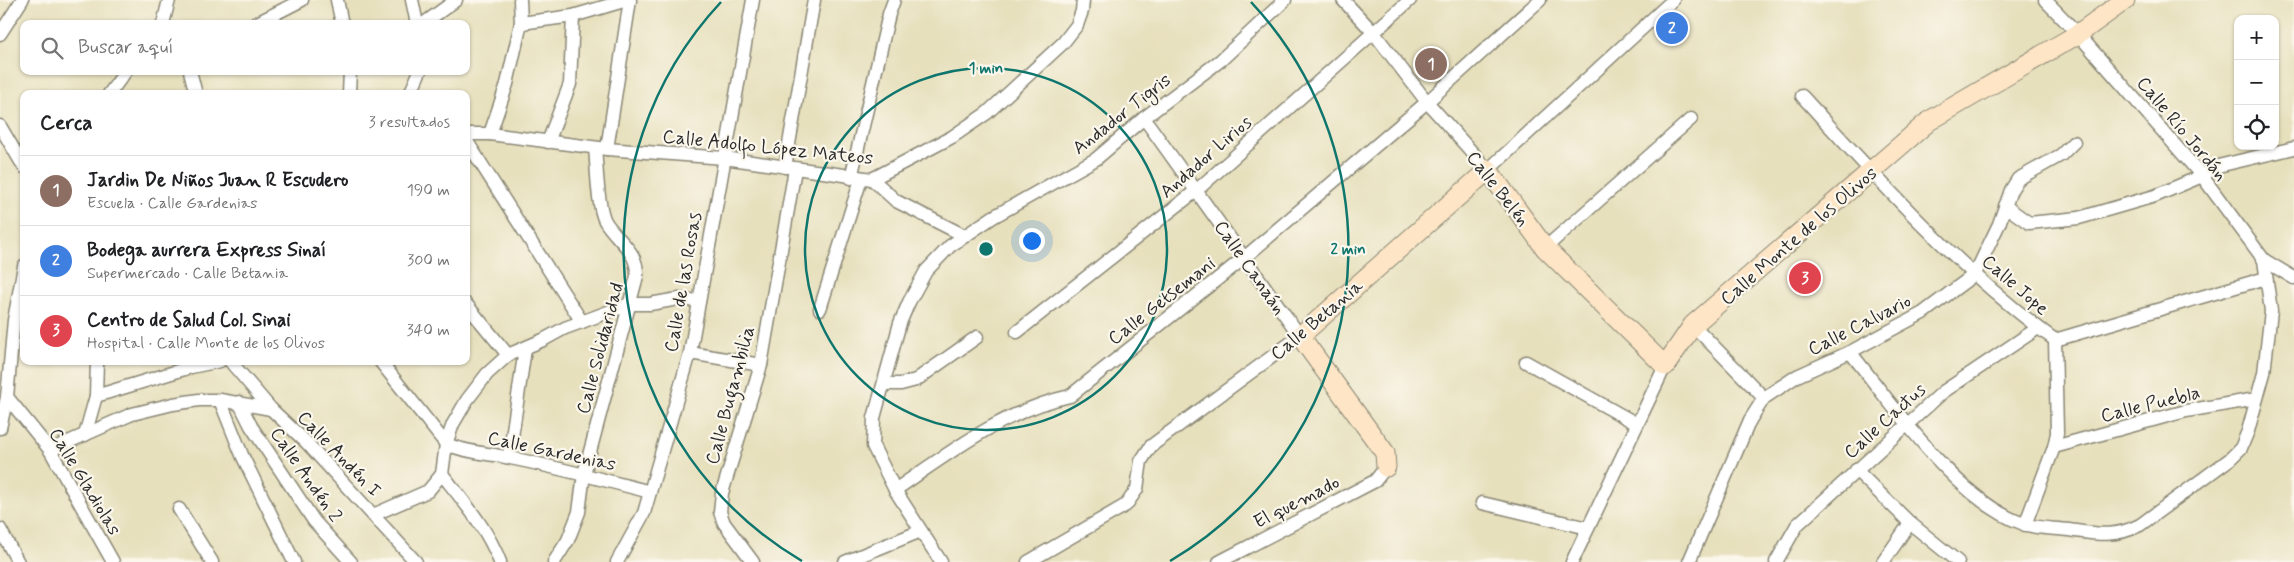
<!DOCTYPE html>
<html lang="es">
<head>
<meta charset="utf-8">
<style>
  :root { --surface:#fff; --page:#f2f2f2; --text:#202124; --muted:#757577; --line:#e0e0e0; --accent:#d1495b }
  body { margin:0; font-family:Mynerve,sans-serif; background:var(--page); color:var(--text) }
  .controls { position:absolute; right:15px; top:15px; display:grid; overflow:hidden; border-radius:10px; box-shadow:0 1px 4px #0004 }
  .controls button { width:45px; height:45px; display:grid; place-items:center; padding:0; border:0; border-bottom:1px solid var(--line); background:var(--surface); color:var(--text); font:25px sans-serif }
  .you { position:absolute; left:1031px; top:240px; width:18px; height:18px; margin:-12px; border:4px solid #fff; border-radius:50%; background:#1a73e8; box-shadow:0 0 0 8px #1a73e833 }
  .badge { display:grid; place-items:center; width:32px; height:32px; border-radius:50%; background:var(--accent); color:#fff; font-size:16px; font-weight:700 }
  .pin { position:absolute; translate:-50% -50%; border:2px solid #fff; box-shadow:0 1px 5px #0006 }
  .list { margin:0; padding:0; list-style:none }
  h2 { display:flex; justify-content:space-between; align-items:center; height:65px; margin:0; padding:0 20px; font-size:21px }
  h2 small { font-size:16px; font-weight:400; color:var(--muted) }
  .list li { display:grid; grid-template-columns:32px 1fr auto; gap:15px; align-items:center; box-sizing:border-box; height:70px; padding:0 20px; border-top:1px solid var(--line) }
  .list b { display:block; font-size:19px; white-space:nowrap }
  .list p { margin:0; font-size:16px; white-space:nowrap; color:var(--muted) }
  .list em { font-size:16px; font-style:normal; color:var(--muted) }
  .icon { flex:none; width:28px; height:28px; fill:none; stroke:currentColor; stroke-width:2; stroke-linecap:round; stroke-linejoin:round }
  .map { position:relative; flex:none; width:2294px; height:562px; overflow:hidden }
  .search { position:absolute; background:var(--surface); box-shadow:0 1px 4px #0004; left:20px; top:20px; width:450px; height:55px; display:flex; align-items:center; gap:12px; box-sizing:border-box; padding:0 18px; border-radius:10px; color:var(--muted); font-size:19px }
  .panel { position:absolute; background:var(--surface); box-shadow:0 1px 4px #0004; left:20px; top:90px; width:450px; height:275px; border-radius:10px }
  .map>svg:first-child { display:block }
</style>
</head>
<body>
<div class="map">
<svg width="2294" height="562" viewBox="0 0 2294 562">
  <rect width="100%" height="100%" fill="#fbf7ec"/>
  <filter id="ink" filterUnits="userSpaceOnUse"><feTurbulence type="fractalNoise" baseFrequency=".02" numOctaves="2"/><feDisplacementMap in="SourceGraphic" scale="10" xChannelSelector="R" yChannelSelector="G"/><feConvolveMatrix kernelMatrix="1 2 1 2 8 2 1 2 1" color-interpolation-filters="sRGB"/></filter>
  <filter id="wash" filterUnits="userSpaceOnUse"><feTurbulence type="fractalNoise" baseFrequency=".0096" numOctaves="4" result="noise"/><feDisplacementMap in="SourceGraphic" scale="20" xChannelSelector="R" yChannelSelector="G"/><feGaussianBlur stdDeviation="1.12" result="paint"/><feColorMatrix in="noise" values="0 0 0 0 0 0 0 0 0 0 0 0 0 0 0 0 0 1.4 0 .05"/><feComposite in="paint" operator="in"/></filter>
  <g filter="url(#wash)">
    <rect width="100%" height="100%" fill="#e7e0bd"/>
  </g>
  <g filter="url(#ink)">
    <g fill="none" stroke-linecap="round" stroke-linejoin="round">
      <defs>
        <g id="street">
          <path d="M337 0 342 24"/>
          <path d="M412 0 417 24"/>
          <path d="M1343 0 1374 33 1427 102 1488 170 1673 0"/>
          <path d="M2045 0 2078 34 2202 176 2264 260 2294 278"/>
          <path d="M521 23 573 16 627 0"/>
          <path d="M163 24 169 0"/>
          <path d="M255 24 302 0"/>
          <path d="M423 24 456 0"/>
          <path d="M0 34 22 0"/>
          <path d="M190 71 196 94"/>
          <path d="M109 94 126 71"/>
          <path d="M349 94 350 71"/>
          <path d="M410 94 420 71"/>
          <path d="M1802 96C1879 181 1962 273 2055 340L2266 278"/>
          <path d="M0 126 24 167"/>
          <path d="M466 134H490L607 149 724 158 872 179 952 137 987 113 1063 43 1077 25 1082 11 1083 0"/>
          <path d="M490 134 507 84 521 23 520 0"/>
          <path d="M466 140 582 322"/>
          <path d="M548 142 570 84 573 16"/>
          <path d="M607 149 630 0"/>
          <path d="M785 167 814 0"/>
          <path d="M851 178 889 14 894 0"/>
          <path d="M872 179 896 201 965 236"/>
          <path d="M2005 206 2029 223 2079 218 2155 196 2202 176 2218 166 2294 148"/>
          <path d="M1545 248 1691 119"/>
          <path d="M466 304 508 355"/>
          <path d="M820 309 861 179"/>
          <path d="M1693 325 1764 398"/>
          <path d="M1017 332 1197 190 1410 0"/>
          <path d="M1850 352C1894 406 1958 502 2024 524 2038 529 2055 528 2069 530 2097 534 2114 538 2140 525L2230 459 2241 448 2248 431 2264 373 2271 311 2264 260"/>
          <path d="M690 353 761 365"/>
          <path d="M230 361 271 409"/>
          <path d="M380 361 446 444C467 453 488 453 510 458 557 467 604 480 650 492"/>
          <path d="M1526 362 1637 424"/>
          <path d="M884 384H901L916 380 977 337"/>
          <path d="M96 396 191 367 220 361"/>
          <path d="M7 397 50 450 113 562"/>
          <path d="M220 400 242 455 294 562"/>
          <path d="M239 402 251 426 314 521 351 562"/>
          <path d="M0 428 7 397 14 320 24 266"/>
          <path d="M85 435 96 396 97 361"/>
          <path d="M2054 447 2186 411 2256 399"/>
          <path d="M50 450 132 414 173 404 199 400H220L271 409 306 442 416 562"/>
          <path d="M509 457 525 349"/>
          <path d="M1856 470 1910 523 1958 562"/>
          <path d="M895 490C949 453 1005 410 1070 396L1244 258 1427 102 1540 0"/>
          <path d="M1482 503 1588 528"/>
          <path d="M179 509 212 562"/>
          <path d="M373 515 428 491 442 474"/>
          <path d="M2025 525 2054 447 2057 433 2055 340"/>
          <path d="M0 529 18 562"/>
          <path d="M500 562C487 528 464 502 442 474L446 444 453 424 467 400 487 374 508 355 543 340 565 328 630 304H650L678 299 699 301"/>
          <path d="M554 562 568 540 579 512 584 474 637 276C638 250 617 241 605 221 597 206 597 166 595 148"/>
          <path d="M617 562 644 513 690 353 753 0"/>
          <path d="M753 562 724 523 720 512 722 493 761 365 795 169"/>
          <path d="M845 562 921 531"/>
          <path d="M941 562 895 490 873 446 874 418 900 323 909 302 926 271 950 246 993 217 1096 159 1144 118 1221 60 1285 0"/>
          <path d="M1028 562 1126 505 1137 489 1141 461 1151 446 1300 336 1144 118"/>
          <path d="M1219 562 1375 481 1386 467"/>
          <path d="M1572 562 1665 366"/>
          <path d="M1689 562 1750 420 1764 398 1797 376 1850 352 1923 313 1975 274 1999 224 2011 190 2018 179 2061 155 2074 142"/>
          <path d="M1776 562 1797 525 1943 392 2038 328"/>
          <path d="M1883 562 1910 523"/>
        </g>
        <path id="secondary" d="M1386 467 1385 453 1300 336 1488 170 1545 248 1665 366 1693 325 1929 121 2078 34 2125 0"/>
      </defs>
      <use href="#street" stroke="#898674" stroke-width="15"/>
      <use href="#secondary" stroke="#898674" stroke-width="21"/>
      <use href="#street" stroke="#fff" stroke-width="12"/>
      <use href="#secondary" stroke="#fde5c5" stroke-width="19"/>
    </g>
  </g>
  <g fill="none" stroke="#0f766e" stroke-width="2.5">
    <circle cx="986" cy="249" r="181"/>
    <path d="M802 561A362 362 0 0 1 721 2M1251 2A362 362 0 0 1 1170 561"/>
  </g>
  <g text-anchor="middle" stroke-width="4.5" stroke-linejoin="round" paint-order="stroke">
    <g font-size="19" fill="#2b2b2b" stroke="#fbf7ec">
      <text transform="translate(1121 113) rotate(-38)" y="7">Andador Tigris</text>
      <text transform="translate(2183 128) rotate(50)" y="7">Calle Río Jordán</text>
      <text transform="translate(768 146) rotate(6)" y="7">Calle Adolfo López Mateos</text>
      <text transform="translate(1205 156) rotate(-41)" y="7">Andador Lirios</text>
      <text transform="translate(1499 188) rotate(52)" y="7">Calle Belén</text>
      <text transform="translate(1798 235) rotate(-41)" y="7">Calle Monte de los Olivos</text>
      <text transform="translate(1251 267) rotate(55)" y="7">Calle Canaán</text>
      <text transform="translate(682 282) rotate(-80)" y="7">Calle de las Rosas</text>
      <text transform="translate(2016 284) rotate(41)" y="7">Calle Jope</text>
      <text transform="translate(1161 300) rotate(-38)" y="7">Calle Getsemani</text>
      <text transform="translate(1316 319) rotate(-40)" y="7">Calle Betania</text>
      <text transform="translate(1859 324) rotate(-27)" y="7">Calle Calvario</text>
      <text transform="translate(599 348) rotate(-75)" y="7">Calle Solidaridad</text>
      <text transform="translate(729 395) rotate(-75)" y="7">Calle Bugambilia</text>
      <text transform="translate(2150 403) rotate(-14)" y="7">Calle Puebla</text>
      <text transform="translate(1884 420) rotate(-42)" y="7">Calle Cactus</text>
      <text transform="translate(552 450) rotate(12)" y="7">Calle Gardenias</text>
      <text transform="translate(340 453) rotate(46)" y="7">Calle Andén I</text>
      <text transform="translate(307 474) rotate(55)" y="7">Calle Andén 2</text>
      <text transform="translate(86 481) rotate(59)" y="7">Calle Gladiolas</text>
      <text transform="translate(1296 501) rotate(-27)" y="7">El quemado</text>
    </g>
  </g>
  <circle cx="986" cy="249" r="8" fill="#0f766e" stroke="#fbf7ec" stroke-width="2.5"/>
  <g font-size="15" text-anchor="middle" font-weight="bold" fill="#0f766e" stroke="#fbf7ec" stroke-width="4.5" stroke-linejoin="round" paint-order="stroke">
    <text x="986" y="73">1 min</text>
    <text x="1348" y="254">2 min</text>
  </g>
</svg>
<div class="controls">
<button>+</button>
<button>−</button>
<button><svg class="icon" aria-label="locate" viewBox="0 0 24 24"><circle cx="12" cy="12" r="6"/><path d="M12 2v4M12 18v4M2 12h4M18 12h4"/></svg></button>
</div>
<div class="you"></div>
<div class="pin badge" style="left:1431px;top:64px;background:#8d6e63">1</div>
<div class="pin badge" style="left:1672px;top:28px;background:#3f7fe0">2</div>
<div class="pin badge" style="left:1805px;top:278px;background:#e0444e">3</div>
<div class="search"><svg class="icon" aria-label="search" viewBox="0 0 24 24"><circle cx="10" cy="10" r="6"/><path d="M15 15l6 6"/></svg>Buscar aquí</div>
<section class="panel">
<h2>Cerca<small>3 resultados</small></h2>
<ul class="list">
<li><span class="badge" style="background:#8d6e63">1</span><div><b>Jardin De Niños Juan R Escudero</b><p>Escuela · Calle Gardenias</p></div><em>190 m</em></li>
<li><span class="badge" style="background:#3f7fe0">2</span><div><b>Bodega aurrera Express Sinaí</b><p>Supermercado · Calle Betania</p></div><em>300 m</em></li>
<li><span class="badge" style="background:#e0444e">3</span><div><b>Centro de Salud Col. Sinai</b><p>Hospital · Calle Monte de los Olivos</p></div><em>340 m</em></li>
</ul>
</section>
</div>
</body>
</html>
